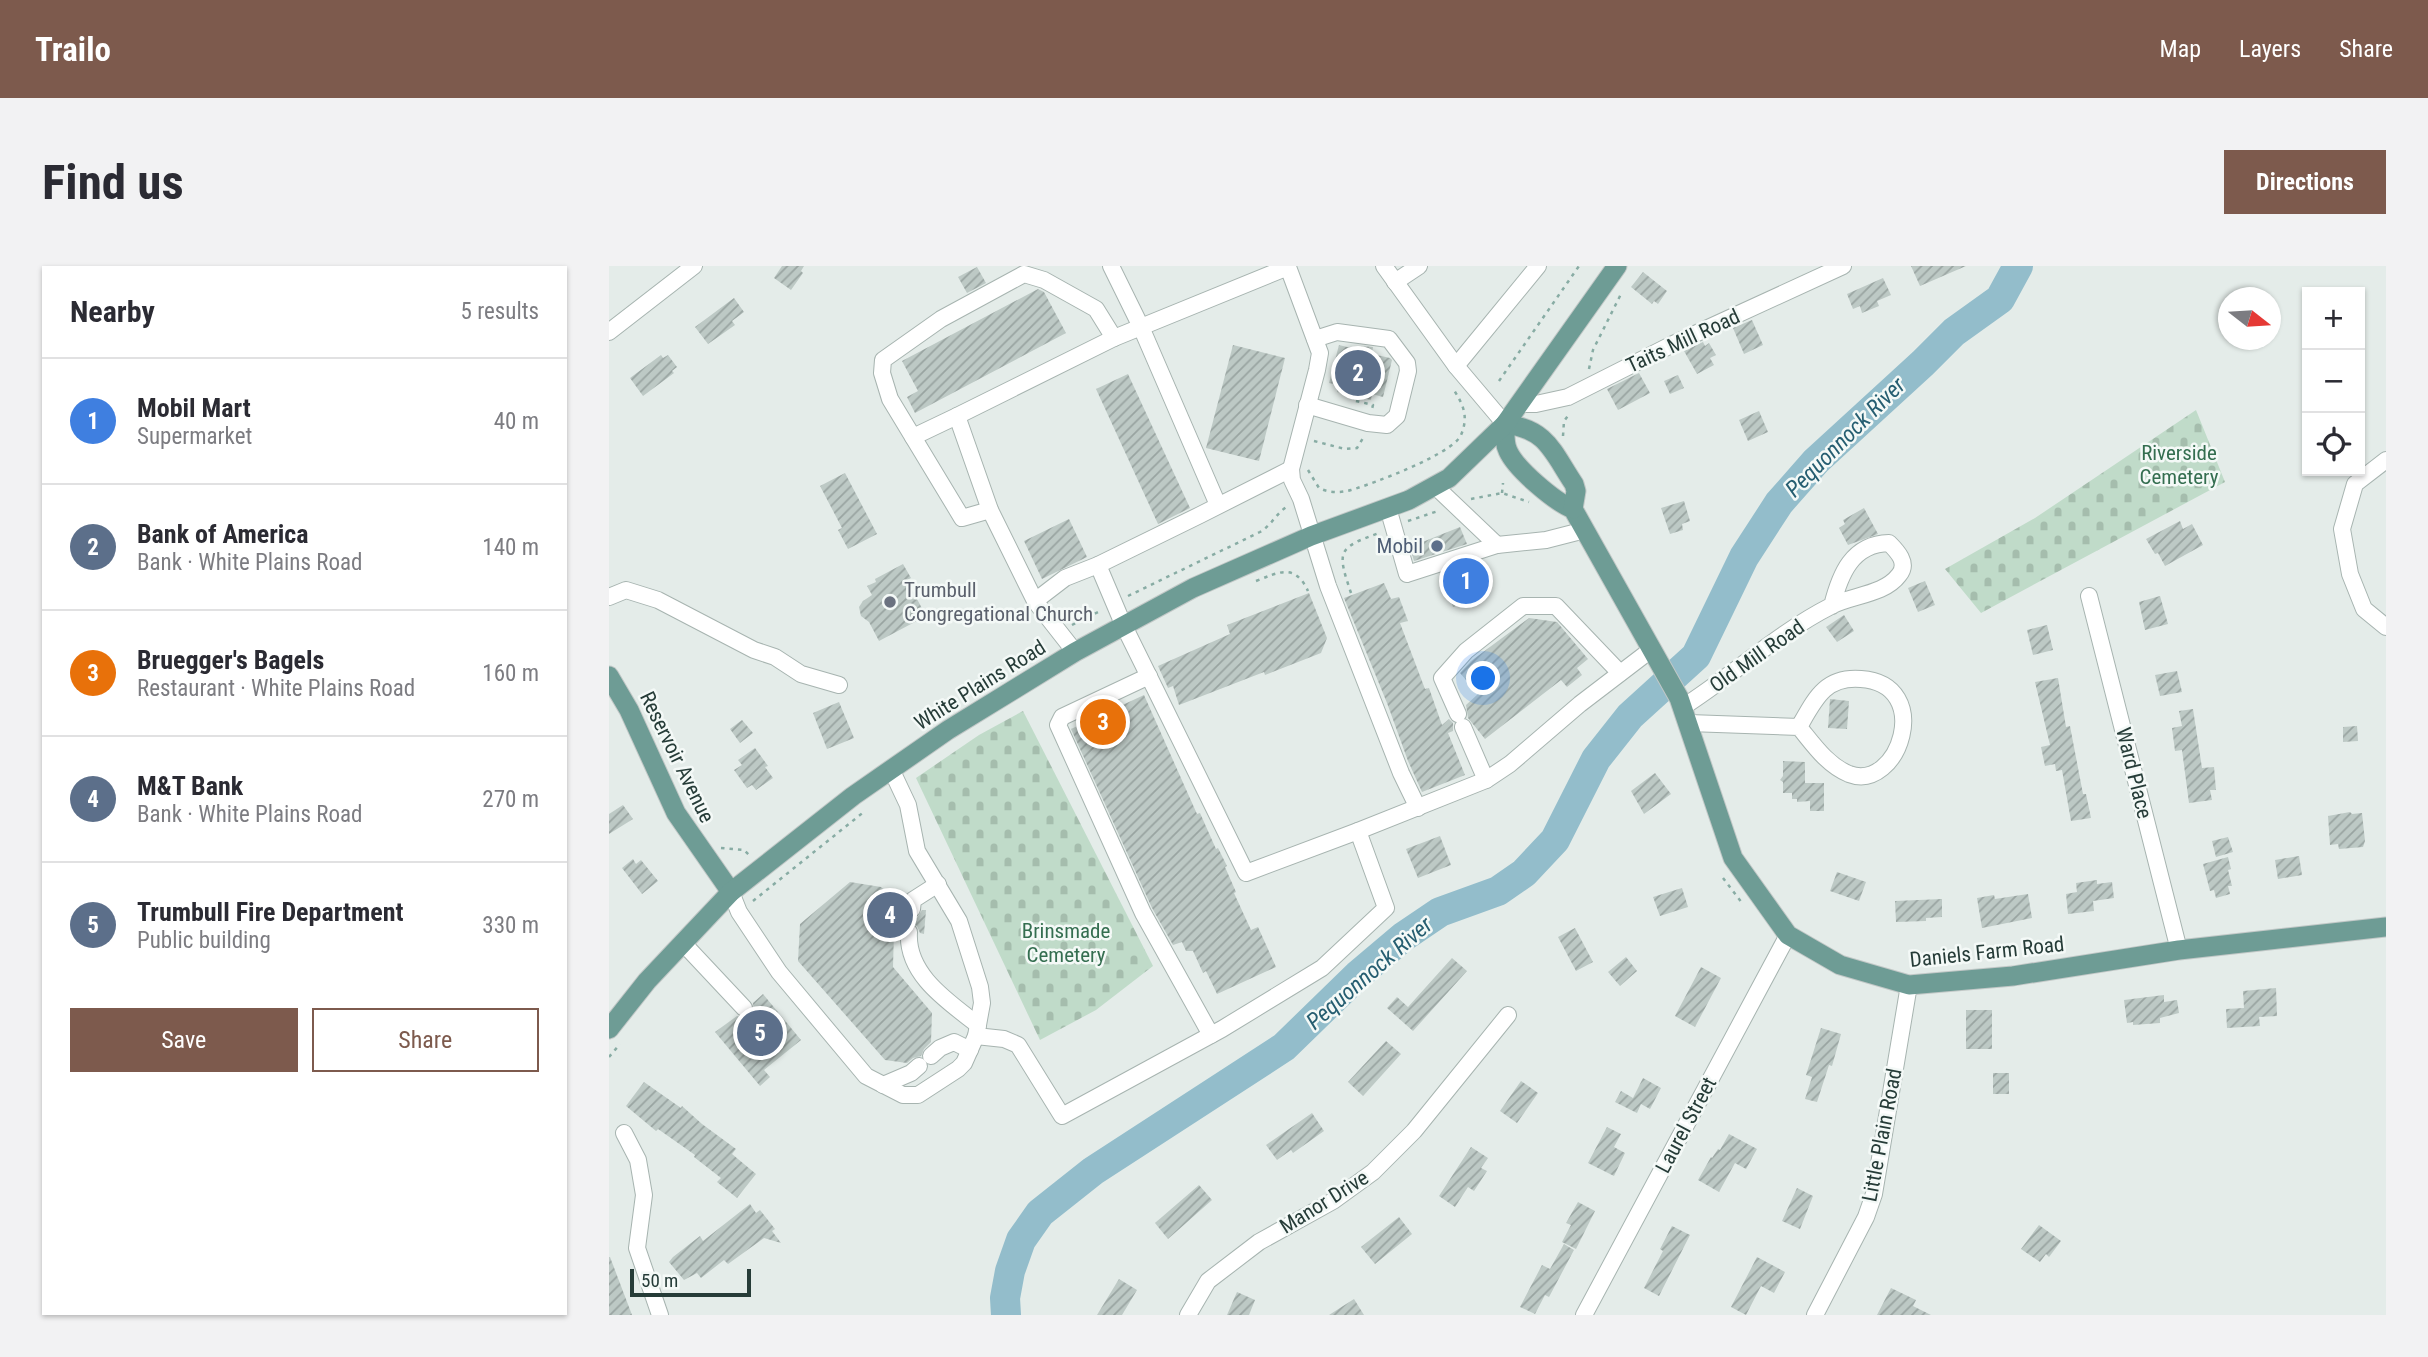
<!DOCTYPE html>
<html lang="en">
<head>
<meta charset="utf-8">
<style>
  :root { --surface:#fff; --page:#f2f2f3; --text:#2b2b33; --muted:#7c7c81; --line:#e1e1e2; --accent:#7d5a4d }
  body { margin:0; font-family:"Roboto Condensed",sans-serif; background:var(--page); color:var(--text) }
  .controls { position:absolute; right:21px; top:21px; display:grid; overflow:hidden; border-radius:0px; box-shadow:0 2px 5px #0004 }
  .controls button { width:63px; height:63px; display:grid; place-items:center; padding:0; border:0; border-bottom:2px solid var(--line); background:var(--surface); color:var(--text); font:35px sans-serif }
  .compass { position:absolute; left:1609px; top:21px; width:63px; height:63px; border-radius:50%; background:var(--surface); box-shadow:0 2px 5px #0004; rotate:107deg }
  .scale { position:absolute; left:21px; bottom:18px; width:121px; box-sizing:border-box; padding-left:7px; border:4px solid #263c38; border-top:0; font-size:19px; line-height:24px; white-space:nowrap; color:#263c38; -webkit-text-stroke:5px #f4f9f7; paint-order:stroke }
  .you { position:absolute; left:875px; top:413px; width:24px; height:24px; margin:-18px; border:5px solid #fff; border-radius:50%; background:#1a73e8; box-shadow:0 0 0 10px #1a73e833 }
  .badge { display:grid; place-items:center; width:46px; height:46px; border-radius:50%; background:var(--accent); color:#fff; font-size:23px; font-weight:700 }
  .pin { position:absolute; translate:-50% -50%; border:4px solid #fff; box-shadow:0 2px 7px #0006 }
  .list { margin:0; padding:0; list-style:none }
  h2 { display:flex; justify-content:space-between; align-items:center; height:91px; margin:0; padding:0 28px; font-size:30px }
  h2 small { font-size:23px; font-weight:400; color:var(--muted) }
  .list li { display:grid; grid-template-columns:46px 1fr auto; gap:21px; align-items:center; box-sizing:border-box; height:126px; padding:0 28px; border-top:2px solid var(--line) }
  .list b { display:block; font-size:26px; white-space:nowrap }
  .list p { margin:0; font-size:23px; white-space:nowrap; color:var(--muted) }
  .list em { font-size:23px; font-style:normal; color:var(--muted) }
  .actions { display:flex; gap:14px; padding:21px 28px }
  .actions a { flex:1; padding:16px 0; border:2px solid var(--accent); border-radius:0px; text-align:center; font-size:24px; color:var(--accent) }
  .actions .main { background:var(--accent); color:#fff }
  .icon { flex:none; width:38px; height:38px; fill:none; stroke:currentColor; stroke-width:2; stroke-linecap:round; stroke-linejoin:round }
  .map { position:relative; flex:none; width:1777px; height:1049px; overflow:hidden; border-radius:0px }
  header { display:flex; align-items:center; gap:42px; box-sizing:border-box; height:98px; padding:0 35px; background:var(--accent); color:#fff }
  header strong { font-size:33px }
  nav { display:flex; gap:38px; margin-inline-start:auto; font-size:24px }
  .intro { display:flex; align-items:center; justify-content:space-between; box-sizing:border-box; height:168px; padding:0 42px }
  h1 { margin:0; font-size:49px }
  .button { padding:18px 32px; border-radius:0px; background:var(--accent); color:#fff; font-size:24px; font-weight:700 }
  main { display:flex; gap:42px; padding:0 42px }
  aside { flex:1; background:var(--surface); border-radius:0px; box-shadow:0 2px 5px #0004 }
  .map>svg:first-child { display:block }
</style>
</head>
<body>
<header>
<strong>Trailo</strong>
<nav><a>Map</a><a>Layers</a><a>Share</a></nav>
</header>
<div class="intro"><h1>Find us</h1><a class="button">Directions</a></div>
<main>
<aside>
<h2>Nearby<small>5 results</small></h2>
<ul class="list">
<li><span class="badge" style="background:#3f7fe0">1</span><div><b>Mobil Mart</b><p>Supermarket</p></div><em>40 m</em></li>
<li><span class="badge" style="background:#5c6f8a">2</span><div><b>Bank of America</b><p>Bank · White Plains Road</p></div><em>140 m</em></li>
<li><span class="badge" style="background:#e8710a">3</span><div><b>Bruegger's Bagels</b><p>Restaurant · White Plains Road</p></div><em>160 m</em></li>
<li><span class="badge" style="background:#5c6f8a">4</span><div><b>M&amp;T Bank</b><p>Bank · White Plains Road</p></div><em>270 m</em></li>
<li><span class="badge" style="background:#5c6f8a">5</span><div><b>Trumbull Fire Department</b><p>Public building</p></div><em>330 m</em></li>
</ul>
<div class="actions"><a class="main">Save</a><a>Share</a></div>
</aside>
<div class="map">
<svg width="1777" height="1049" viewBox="0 0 1777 1049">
  <defs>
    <pattern id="cemetery-stones" width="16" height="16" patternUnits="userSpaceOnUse" patternTransform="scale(1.75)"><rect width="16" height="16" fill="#c0dbc9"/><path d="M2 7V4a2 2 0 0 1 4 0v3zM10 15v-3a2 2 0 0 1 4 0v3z" fill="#a5bdad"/></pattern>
    <pattern id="building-hatch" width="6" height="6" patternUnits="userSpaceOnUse" patternTransform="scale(1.75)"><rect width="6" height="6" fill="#bdc9c5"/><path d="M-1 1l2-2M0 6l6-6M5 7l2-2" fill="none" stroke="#99a4a1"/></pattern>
  </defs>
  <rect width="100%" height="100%" fill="#e4ece9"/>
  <g fill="url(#cemetery-stones)">
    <path d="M1587 144 1616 216 1372 347 1336 303 1426 252Z"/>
    <path d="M414 445 544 700 487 744 431 774 307 512 370 469Z"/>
  </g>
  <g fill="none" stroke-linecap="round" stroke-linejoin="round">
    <path stroke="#93bdcb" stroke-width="30" d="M397 1049 396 1032 401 1005 412 974 431 947 484 905 675 781 749 709 794 671 831 646 889 625 915 607 946 574 987 493 1021 450 1087 390 1135 291 1170 237 1207 195 1314 97 1345 66 1391 33 1409 0"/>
  </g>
  <g fill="url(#building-hatch)">
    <path d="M173 0H195L192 5 194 7 182 24 165 12Z"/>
    <path d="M1302 0H1357L1311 20Z"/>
    <path d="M368 1 377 17 358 27 349 11Z"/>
    <path d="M1034 6 1058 25 1049 38 1045 35 1043 38 1022 21Z"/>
    <path d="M1274 12 1282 29 1268 35 1270 40 1253 47 1251 40 1244 43 1238 28Z"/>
    <path d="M429 23 435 26 457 67 306 147 298 131 309 125 293 95Z"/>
    <path d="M125 32 135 46 123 55 126 59 99 78 86 61Z"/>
    <path d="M1143 54 1154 79 1135 88 1124 62Z"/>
    <path d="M1094 76 1096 80 1100 77 1107 89 1101 92 1105 99 1088 108 1075 85Z"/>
    <path d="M624 79 676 92 650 195 597 182Z"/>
    <path d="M730 79 750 84 752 80 764 81 763 88 781 92 783 94 774 131 763 128 762 134 728 126 730 119 720 117Z"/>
    <path d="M52 89 54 92 59 89 68 101 63 105 65 107 34 130 21 112Z"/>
    <path d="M1030 107 1041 127 1009 144 998 123Z"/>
    <path d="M519 108 581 242 549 258 487 123Z"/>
    <path d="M1069 109 1075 122 1061 128 1055 115Z"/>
    <path d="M1150 145 1159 166 1139 175 1130 154Z"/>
    <path d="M236 207 268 268 239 283 229 264 233 262 211 220Z"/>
    <path d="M1075 235 1081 255 1073 258 1074 264 1061 268 1052 242Z"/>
    <path d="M1255 242 1269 268 1239 279 1230 262 1236 258 1234 254Z"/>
    <path d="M460 253 478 291 433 313 415 275Z"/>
    <path d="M1571 255 1574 263 1583 258 1594 279 1556 300 1549 287 1546 288 1537 273Z"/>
    <path d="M851 261 858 278 805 295 801 281Z"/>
    <path d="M866 297 868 302 874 300 882 320 878 321 880 326 844 341 832 308Z"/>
    <path d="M294 298 302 312 298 314 317 350 270 375 260 356 252 350 250 341 254 335 263 329 258 320 267 316 266 313Z"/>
    <path d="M1316 315 1326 339 1309 346 1299 322Z"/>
    <path d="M775 317 782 333 790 331 799 355 791 357 816 423 820 422 833 459 840 453 844 457V465L839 467 856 509 813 526 799 495 778 437 735 332Z"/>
    <path d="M700 327 718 372 712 387 656 409 655 406 570 439 564 420 559 422 549 400 621 368 618 359Z"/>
    <path d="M1551 330 1559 358 1536 364 1530 336Z"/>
    <path d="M1235 349 1245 365 1228 376 1217 361Z"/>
    <path d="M920 352 948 356 979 393 968 402 973 409 958 421 952 414 876 473 859 452 857 439 869 428 851 407 862 395Z"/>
    <path d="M1438 359 1444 384 1424 389 1418 364Z"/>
    <path d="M1568 405 1573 426 1551 430 1546 409Z"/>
    <path d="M1449 412 1457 461 1461 460 1474 528H1477L1482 552 1462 555 1453 504 1447 505 1446 498 1436 500 1432 481 1441 479 1426 416Z"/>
    <path d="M535 429 588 548 591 547 607 583 609 582 618 600 616 601 627 626 625 627 642 664 649 661 667 701 608 728 597 705 594 707 584 685H577L573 676 564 679 543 642 462 463Z"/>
    <path d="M1221 433 1240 435 1238 463 1219 462Z"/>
    <path d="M230 436 245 472 218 483 204 447Z"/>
    <path d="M1584 443 1593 502 1605 501 1607 524H1601L1603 534 1580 537 1573 484 1566 485 1563 462 1573 460 1570 445Z"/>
    <path d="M133 454 144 467 131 477 121 463Z"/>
    <path d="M1748 460 1749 475 1734 476V461Z"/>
    <path d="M146 482 159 500 156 501 164 512 147 524 143 519 138 522 125 504 133 499 129 494Z"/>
    <path d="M1174 495 1196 496V517H1215V545H1201V535L1188 536V533H1183V527H1174V516L1171 514 1174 510Z"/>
    <path d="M1046 507 1062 528 1035 548 1022 525Z"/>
    <path d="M14 539 24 553 0 568V548Z"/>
    <path d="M1741 546 1743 548 1753 547 1756 575 1754 581 1730 583 1729 578 1721 579 1719 550Z"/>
    <path d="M831 570 842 599 809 612 797 583Z"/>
    <path d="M1619 571 1624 586 1607 591 1603 575Z"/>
    <path d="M1690 590 1693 609 1669 613 1666 594Z"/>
    <path d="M1619 591 1622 603 1619 604 1623 620H1619L1621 628 1607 632 1605 624 1601 625 1594 598Z"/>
    <path d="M24 593 27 598 32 594 49 615 33 628 13 602Z"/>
    <path d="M1228 606 1257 616 1250 635 1221 625Z"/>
    <path d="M1488 614V618L1503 616 1505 632 1484 635 1485 645 1459 648 1457 628 1468 626 1467 617Z"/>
    <path d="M241 616 272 621 293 641 294 648 301 653 308 652 313 644H317L315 668 311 667 308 660 300 656 294 658 290 665H285L284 701 323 747 322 776 315 783 312 790 304 792 298 797 276 794 189 695 191 658Z"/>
    <path d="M1073 622 1079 641 1051 650 1044 631Z"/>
    <path d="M1419 628 1423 652 1373 662 1368 632 1385 629 1386 633Z"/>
    <path d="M1333 633V651L1317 652V655L1287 656 1286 635Z"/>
    <path d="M966 662 984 696 967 705 949 671Z"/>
    <path d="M1017 691 1028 705 1011 720 999 706Z"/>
    <path d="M843 692 858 705 804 765 778 742 788 731 799 741Z"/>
    <path d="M1092 701 1112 712 1086 761 1066 750Z"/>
    <path d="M1667 722 1668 750 1650 751 1651 760 1618 762 1617 743 1635 742 1634 725Z"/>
    <path d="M154 728 192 774 155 804 161 811 151 820 106 766 128 750 137 752 142 750 145 744 144 737Z"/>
    <path d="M1555 729V736L1568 734 1570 747 1551 752V757L1524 759V756L1518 757 1515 734Z"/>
    <rect x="1357" y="744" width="26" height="39"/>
    <path d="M1212 762 1232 768 1223 800 1220 799 1208 836 1196 833 1203 811 1197 809Z"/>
    <path d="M777 775 792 788 754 830 739 816Z"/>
    <rect x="1384" y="807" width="16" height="21"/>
    <path d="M1034 812 1052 822 1041 843 1032 838 1028 847 1006 836 1012 825 1024 832Z"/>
    <path d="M912 815 929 827 908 857 891 845Z"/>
    <path d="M35 816 72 842 73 840 93 858 127 883 123 888 147 908 128 932 108 916 112 912 85 891 86 889 49 863 47 865 17 840Z"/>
    <path d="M703 847 715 865 684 887 682 884 668 894 657 879Z"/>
    <path d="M998 861 1012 868 1005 881 1016 887 1005 910 979 897Z"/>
    <path d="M1120 868 1148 883 1137 903 1126 897 1110 926 1089 914 1102 891 1103 892 1109 883 1111 884Z"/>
    <path d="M862 881 879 892 872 902 878 905 865 925 859 921 846 941 830 930Z"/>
    <path d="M590 919 603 934 559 973 546 957Z"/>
    <path d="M1188 922 1204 930 1191 963 1173 955Z"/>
    <path d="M969 936 986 945 967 983 953 976 962 959 957 957Z"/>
    <path d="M141 938 147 947 151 944 166 963 163 965 172 977 155 972 119 998 115 994 92 1012 88 1007 75 1014 60 996 64 991 91 970 94 975Z"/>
    <path d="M790 951 803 968 766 998 752 981Z"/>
    <path d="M1430 959 1452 975 1440 991 1437 988 1431 996 1412 983Z"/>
    <path d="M1063 960 1081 969 1050 1030 1035 1022 1054 985 1051 983Z"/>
    <path d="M955 978 965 984 940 1031 936 1029 926 1048 911 1041 933 999 941 1003Z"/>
    <path d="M0 991H1L23 1049H0Z"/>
    <path d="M1148 991 1176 1006 1165 1027 1152 1020 1137 1049 1122 1041Z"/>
    <path d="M510 1013 528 1024 513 1049H488Z"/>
    <path d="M1282 1022 1307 1034 1304 1040 1322 1049H1268Z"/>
    <path d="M628 1026 646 1034 640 1049H618Z"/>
    <path d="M745 1033 755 1049H720Z"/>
  </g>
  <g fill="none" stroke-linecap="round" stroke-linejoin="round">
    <defs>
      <g id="minor">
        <path d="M502 0 532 61 609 239"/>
        <path d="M775 0 847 100 896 158"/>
        <path d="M786 16 810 0"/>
        <path d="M0 66 85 0"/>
        <path d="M847 100 929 0"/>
        <path d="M911 138H927L959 131 1062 79 1234 0"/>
        <path d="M698 139 759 157 778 159 788 150 799 105 798 97 780 73 728 66 706 73"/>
        <path d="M304 171 348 150"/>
        <path d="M1777 194 1746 218 1733 263 1741 308 1755 343 1777 361"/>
        <path d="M827 221 888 279"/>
        <path d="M779 242 798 308 888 279 937 274 976 264"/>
        <path d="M381 244 353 252 281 133 273 107 274 94 332 53 415 8 435 14 487 43 505 72"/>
        <path d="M489 299 514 358 637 607 749 565 877 514 901 498 971 438 1043 383"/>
        <path d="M1480 330 1570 684"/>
        <path d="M0 331 17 324 49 334 145 384 166 391 192 408 230 419"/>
        <path d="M426 335 456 312 489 299 591 249 682 203"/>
        <path d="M466 386 426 335 381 244 348 150 505 72 679 1 711 87 708 104 682 203 683 214 692 233 719 320 792 507 809 542"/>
        <path d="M540 410 453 451 449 459 534 647 602 769"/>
        <path d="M1074 441C1124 409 1169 367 1222 340 1243 329 1275 329 1290 309 1300 297 1288 285 1280 277 1243 278 1231 308 1223 340"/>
        <path d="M849 448 833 412 857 385 914 340H947L1011 407"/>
        <path d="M1080 457 1190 461C1206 433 1216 410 1252 413 1326 418 1290 527 1240 508 1218 499 1204 478 1190 461"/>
        <path d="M854 461 877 514"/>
        <path d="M122 626 130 646 170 706 257 810 294 829H309L349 803 355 797 367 770 373 737 371 721 350 655 308 585 299 539 282 503"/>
        <path d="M303 643 304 634 329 618"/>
        <path d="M300 666C297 709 340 736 369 759"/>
        <path d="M74 677 135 742"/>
        <path d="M367 770 395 773 409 779 453 850 613 763 713 702 777 642 749 565"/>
        <path d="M322 790 331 782 345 776 361 784"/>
        <path d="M274 819 302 807 310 800"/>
        <path d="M15 867 29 894 35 929 28 982 51 1049"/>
        <path d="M579 1049 599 1015 650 976 724 935 764 906 805 865 899 749"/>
        <path d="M975 1049 1179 669"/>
        <path d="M1206 1049 1257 951 1265 928 1300 719"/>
      </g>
      <g id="major">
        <path d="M896 158C896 167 895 177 899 185 907 203 946 236 964 243L1070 432 1124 592 1179 669 1231 699 1300 719 1404 710 1570 684 1777 661"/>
        <path d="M896 158C938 163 943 185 965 218L967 225 964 243"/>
        <path d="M0 410 20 444 67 547 122 626"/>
        <path d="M0 763 38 715 122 626 244 530 339 464 466 386 584 322 702 270 800 234 840 212 896 158 1008 0"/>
      </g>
    </defs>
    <use href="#minor" stroke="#a7b4b0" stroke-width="18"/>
    <use href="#major" stroke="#c2c8c7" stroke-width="21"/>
    <g stroke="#88aca4" stroke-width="2.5" stroke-dasharray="3.5 5" stroke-linecap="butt">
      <path d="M980 103 984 84 1013 26"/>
      <path d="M890 115 970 0"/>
      <path d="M745 130 743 134 764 139 763 143"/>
      <path d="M954 170 955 155 961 147"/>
      <path d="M705 175 736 183 748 182 754 172"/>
      <path d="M699 204 710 222C720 227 731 227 742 224 763 218 844 188 852 169 860 150 854 139 845 124"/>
      <path d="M893 227 894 217"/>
      <path d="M862 233 893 227 920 236"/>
      <path d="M799 255 829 245"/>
      <path d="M647 315C670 306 686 297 699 325"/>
      <path d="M742 327C728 285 728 282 770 267"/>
      <path d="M519 330 651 266C663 259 667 247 679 240"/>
      <path d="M463 359 491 345"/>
      <path d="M112 582 135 584 141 590"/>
      <path d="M1114 612 1133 637"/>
      <path d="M144 635 256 545"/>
      <path d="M0 791 11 778"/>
    </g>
    <use href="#minor" stroke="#fff" stroke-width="16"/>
    <use href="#major" stroke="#6e9c95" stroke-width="19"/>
  </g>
  <circle fill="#5c6f8a" stroke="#f4f9f7" stroke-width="2.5" cx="828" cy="280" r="7"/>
  <circle fill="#6b7280" stroke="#f4f9f7" stroke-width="2.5" cx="281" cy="336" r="7"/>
  <g text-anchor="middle" stroke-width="5" stroke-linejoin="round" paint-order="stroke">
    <g font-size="21" fill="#263c38" stroke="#f4f9f7">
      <text transform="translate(1074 75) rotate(-25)" y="7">Taits Mill Road</text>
      <text transform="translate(1148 390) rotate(-35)" y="7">Old Mill Road</text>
      <text transform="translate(371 419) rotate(-32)" y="7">White Plains Road</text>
      <text transform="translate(68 491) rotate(64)" y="7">Reservoir Avenue</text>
      <text transform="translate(1525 507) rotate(76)" y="7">Ward Place</text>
      <text transform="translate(1378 686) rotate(-6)" y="7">Daniels Farm Road</text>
      <text transform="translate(1077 859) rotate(-62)" y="7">Laurel Street</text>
      <text transform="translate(1273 869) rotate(-79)" y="7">Little Plain Road</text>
      <text transform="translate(715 936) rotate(-32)" y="7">Manor Drive</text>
    </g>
    <g font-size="21" fill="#346e50" stroke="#f4f9f7">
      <text x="1570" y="194">Riverside<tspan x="1570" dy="24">Cemetery</tspan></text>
      <text x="457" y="672">Brinsmade<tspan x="457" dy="24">Cemetery</tspan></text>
    </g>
    <g font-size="21" fill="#4e5e75" stroke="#f4f9f7" text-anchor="end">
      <text x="814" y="287">Mobil</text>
    </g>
    <g font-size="21" fill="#5b616d" stroke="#f4f9f7" text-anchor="start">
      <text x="295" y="331">Trumbull<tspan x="295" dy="24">Congregational Church</tspan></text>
    </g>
    <g font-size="23" font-style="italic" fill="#265e71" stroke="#f4f9f7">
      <text transform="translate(1236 171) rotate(-45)" y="8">Pequonnock River</text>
      <text transform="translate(760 707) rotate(-41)" y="8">Pequonnock River</text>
    </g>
  </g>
</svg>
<div class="controls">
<button>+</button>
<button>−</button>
<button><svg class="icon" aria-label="locate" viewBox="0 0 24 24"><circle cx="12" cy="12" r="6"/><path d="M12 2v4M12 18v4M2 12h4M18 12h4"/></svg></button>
</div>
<svg class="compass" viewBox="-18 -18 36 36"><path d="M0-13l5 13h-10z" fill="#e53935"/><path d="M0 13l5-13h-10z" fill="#7c7c81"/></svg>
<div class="scale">50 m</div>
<div class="you"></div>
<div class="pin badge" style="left:857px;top:315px;background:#3f7fe0">1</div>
<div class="pin badge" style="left:749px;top:107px;background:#5c6f8a">2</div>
<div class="pin badge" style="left:494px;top:456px;background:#e8710a">3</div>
<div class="pin badge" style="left:281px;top:649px;background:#5c6f8a">4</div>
<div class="pin badge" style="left:151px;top:767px;background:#5c6f8a">5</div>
</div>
</main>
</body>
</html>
